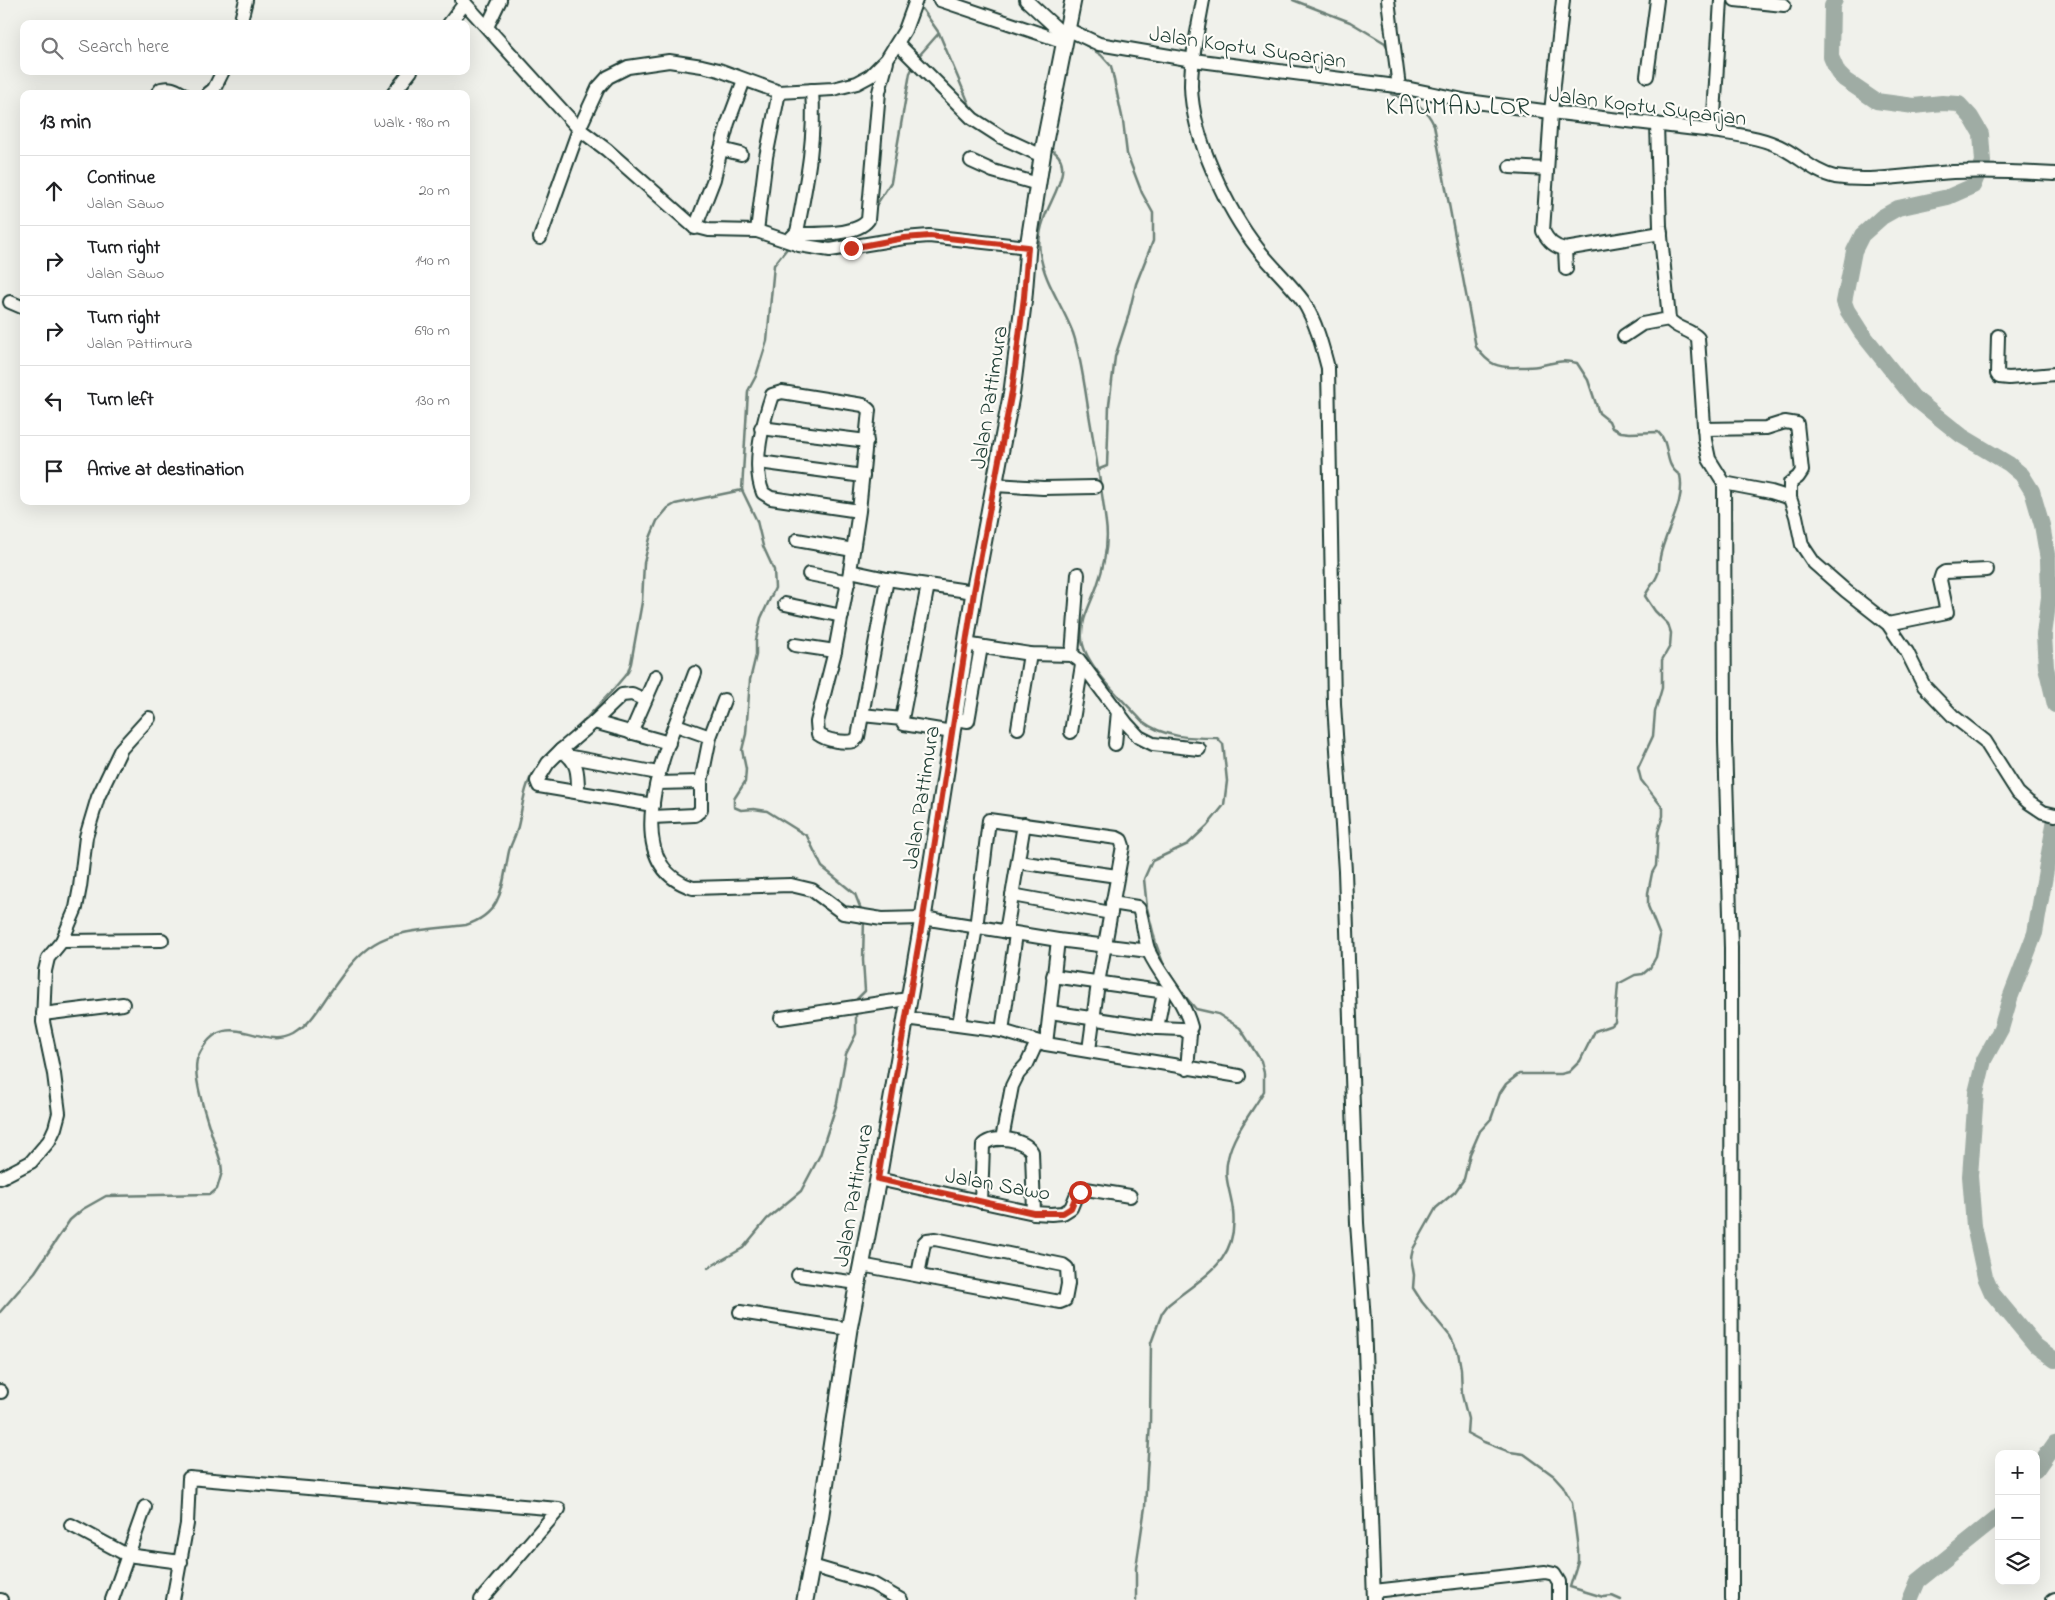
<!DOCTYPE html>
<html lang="en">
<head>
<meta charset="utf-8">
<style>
  :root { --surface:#fff; --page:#f6f6f6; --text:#202124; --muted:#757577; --line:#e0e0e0 }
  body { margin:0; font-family:"Indie Flower",sans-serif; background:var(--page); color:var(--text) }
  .controls { position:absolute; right:15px; bottom:15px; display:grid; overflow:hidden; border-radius:10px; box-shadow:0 5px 20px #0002 }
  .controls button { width:45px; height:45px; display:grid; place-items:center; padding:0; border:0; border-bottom:1px solid var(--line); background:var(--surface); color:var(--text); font:25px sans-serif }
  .stop { position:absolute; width:15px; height:15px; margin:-11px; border:4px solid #c8321e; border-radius:50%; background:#fff }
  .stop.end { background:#c8321e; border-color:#fff; box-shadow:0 1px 5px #0008 }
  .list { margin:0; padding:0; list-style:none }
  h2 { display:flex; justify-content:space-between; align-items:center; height:65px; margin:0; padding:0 20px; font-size:21px }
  h2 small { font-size:16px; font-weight:400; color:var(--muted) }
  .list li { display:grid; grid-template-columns:32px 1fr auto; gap:15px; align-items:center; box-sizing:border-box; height:70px; padding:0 20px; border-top:1px solid var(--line) }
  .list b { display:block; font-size:19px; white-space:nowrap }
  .list p { margin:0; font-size:16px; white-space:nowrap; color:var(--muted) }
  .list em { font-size:16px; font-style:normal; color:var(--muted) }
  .icon { flex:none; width:28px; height:28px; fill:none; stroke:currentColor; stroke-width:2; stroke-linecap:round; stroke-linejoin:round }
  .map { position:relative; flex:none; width:2055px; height:1600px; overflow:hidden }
  .search { position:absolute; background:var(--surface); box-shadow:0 5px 20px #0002; left:20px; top:20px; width:450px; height:55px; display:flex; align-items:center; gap:12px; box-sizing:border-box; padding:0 18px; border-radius:10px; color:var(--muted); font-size:19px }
  .panel { position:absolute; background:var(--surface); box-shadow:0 5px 20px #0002; left:20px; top:90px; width:450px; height:415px; border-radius:10px }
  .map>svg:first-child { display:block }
</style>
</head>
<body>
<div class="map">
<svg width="2055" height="1600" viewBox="0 0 2055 1600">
  <rect width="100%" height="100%" fill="#f0f1eb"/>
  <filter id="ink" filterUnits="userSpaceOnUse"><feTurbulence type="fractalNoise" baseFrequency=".02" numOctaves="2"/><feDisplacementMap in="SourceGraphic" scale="10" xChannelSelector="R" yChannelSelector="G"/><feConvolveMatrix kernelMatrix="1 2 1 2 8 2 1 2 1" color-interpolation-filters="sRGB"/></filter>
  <g filter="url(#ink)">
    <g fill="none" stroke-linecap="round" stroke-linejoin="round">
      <g stroke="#6c8077" stroke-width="2.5">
        <path d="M1293 0 1350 22 1385 43 1388 48"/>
        <path d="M917 7 923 10 939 33 970 106 978 115"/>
        <path d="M1076 39 1101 55 1111 66 1123 121 1127 154 1142 193 1153 213V241L1136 284 1128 317 1115 357 1109 405 1107 466 1097 470"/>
        <path d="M917 58 939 33"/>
        <path d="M1390 64 1391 81"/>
        <path d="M1391 89V94C1412 102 1424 103 1434 125L1476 347C1489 365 1497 368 1519 367 1525 367 1532 367 1538 366 1554 363 1560 359 1577 363L1588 380 1599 413 1609 421 1612 428 1621 432 1630 433 1658 432C1672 445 1662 464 1680 475 1686 504 1665 530 1660 557 1659 563 1660 571 1657 576 1654 583 1648 589 1645 596L1655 611 1668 624 1671 633 1670 646 1662 660V688L1655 712 1653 736 1638 768 1641 780 1663 808V816L1658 832 1656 866 1652 873 1648 893V906L1660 936 1656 957 1650 968 1643 974 1635 975 1618 984 1615 1022 1612 1025 1595 1031 1580 1061 1569 1072 1561 1074H1519L1506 1084 1500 1093 1491 1119 1480 1131 1470 1154 1464 1179 1455 1192 1436 1208 1413 1249 1411 1258 1414 1275 1413 1288 1422 1302 1450 1336 1458 1352 1461 1369 1462 1395 1468 1419 1467 1433 1484 1442 1510 1452 1524 1454 1554 1476 1563 1486 1572 1503 1578 1549V1561L1570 1587 1603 1597 1612 1596 1621 1600"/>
        <path d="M1050 149C1078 163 1050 199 1044 219 1040 230 1038 241 1040 253 1044 282 1063 306 1073 333 1082 359 1086 398 1091 426 1096 458 1102 490 1106 523 1109 544 1104 566 1097 586 1091 603 1080 621 1082 640 1085 666 1124 701 1142 721 1164 738 1191 738 1217 738L1223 744 1224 752 1227 781 1224 805 1207 826 1188 844 1152 861 1144 879 1147 908 1156 944 1163 963 1180 990"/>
        <path d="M873 210 891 182 910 73 914 65"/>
        <path d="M742 490 757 521 763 546 774 570 775 588 761 618 756 640V655L750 680 746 734 742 750 746 769 745 782 734 799V807L741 810 754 809 767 811 807 836 822 867 855 894 862 912"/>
        <path d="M578 727 611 692 628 672 631 663 642 602 644 563 650 538 657 521 668 508 675 504 742 490 748 391 756 376 767 341 774 265 789 246"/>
        <path d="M857 1003V999L865 991 863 960 864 919"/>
        <path d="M708 1268 743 1248 767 1219 801 1191 820 1155 837 1103 846 1054 856 1034V1010"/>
        <path d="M0 1312 35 1272 70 1220 83 1209 106 1196 211 1194 217 1189 222 1172 221 1163C215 1142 189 1076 198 1057 223 1002 261 1052 294 1034 311 1024 320 1006 331 991 343 974 356 955 374 944 396 929 439 929 466 925 504 913 502 884 509 851 511 844 515 837 517 830 524 805 522 782 542 762"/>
        <path d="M1136 1600V1568L1145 1507 1150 1422 1151 1343 1162 1313 1168 1305C1201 1277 1239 1263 1233 1211 1231 1191 1223 1179 1228 1158 1233 1134 1252 1112 1264 1091V1073L1261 1061 1240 1028 1218 1014 1196 1009 1183 994"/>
      </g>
      <g stroke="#9faca4" stroke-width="16">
        <path d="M1835 0 1832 6 1831 57 1838 73 1845 80 1876 101 1914 106 1942 103 1959 104 1971 117 1981 134 1983 162 1973 186 1948 197 1898 208 1882 217 1862 235 1854 251 1844 302 1847 310 1861 332 1913 397 1962 436 2009 464 2022 475 2032 491 2042 525 2048 560 2049 597 2044 635 2046 667 2055 705"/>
        <path d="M2055 819 2035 933 2010 998 2001 1029 1984 1060 1976 1093 1970 1176 1974 1226 1985 1277 1992 1293 2036 1346 2055 1360"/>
        <path d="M2036 1470 2055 1443"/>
        <path d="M1910 1600 1918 1581 1999 1516"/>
      </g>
      <defs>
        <g id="minor">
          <path d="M462 0 579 129 607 150 693 226 709 230 757 231 799 245 830 250 904 238 929 236 1028 247"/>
          <path d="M940 0 1065 42"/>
          <path d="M1026 0 1066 37"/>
          <path d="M1203 0C1198 29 1191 57 1191 86 1192 137 1227 210 1258 249 1272 267 1290 283 1303 301 1316 322 1322 345 1328 368L1334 704 1345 871 1357 1223 1364 1321 1374 1600"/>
          <path d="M1388 0 1399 87"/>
          <path d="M1563 0 1551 112 1543 231C1548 241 1554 247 1565 249L1661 233"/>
          <path d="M1735 0 1784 5"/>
          <path d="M240 24 246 0"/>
          <path d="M449 24 465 3"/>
          <path d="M487 27 500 0"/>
          <path d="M1067 29 1099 44 1193 60 1396 86 1468 101 1551 112 1713 131C1737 135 1764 137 1786 150 1802 159 1816 173 1835 177 1874 183 1914 174 1953 172 1987 171 2021 172 2055 174"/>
          <path d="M898 44 973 119 1001 137 1042 156"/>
          <path d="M1647 76 1657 0"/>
          <path d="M157 94 161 89C171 87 174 89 183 94"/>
          <path d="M208 94 214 89 223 71"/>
          <path d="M393 94 411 71"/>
          <path d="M1657 124 1660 226 1669 319C1676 329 1690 329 1698 338L1705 440 1709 459 1724 483 1771 492 1790 498 1796 516 1802 545 1814 563 1846 591 1888 624 1907 652 1924 686 1953 716 1985 741 2018 793 2028 802 2043 812 2055 815"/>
          <path d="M1713 131 1721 0"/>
          <path d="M741 154 721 149 728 123 744 80"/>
          <path d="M971 161 993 171 1038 184"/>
          <path d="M1510 167 1547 169"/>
          <path d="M695 228 714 179 721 149"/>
          <path d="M757 231 766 157 779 92"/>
          <path d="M796 234C814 234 856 236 868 220L879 92 887 62"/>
          <path d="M540 238 579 129 598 88 608 77 628 67 669 61 702 66 719 70 779 92 833 89 857 83 870 76 887 59 905 30 916 0"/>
          <path d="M791 238 797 232C806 185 816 139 812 90"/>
          <path d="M1565 249 1566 269"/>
          <path d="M10 302 24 308"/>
          <path d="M1624 336 1642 324 1669 319"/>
          <path d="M1998 336 1997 374 1999 377 2009 378 2055 374"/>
          <path d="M761 428 867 441"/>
          <path d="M1704 429 1766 428 1785 422 1797 424 1802 471 1798 477 1790 483V498"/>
          <path d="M759 462 863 476"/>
          <path d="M1724 483 1725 742 1731 948 1732 1600"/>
          <path d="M995 485 1043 488 1095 487"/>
          <path d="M859 511 771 498 763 493C751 465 763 422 772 395L782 392 863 405 869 410 859 511 850 571 887 579 974 592"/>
          <path d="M797 540 853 550"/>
          <path d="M850 571 835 651 817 722 818 734C827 741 844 743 854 741L858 737 887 579"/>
          <path d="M809 574 849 582"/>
          <path d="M785 604 842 616"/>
          <path d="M1888 624 1947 612 1940 580 1942 574 1945 572 1987 570"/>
          <path d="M965 644 1030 654 1072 655 1079 660 1127 724 1139 737 1153 744 1199 749"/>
          <path d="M795 645 835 651"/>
          <path d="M1072 655 1078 574"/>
          <path d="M695 673C676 726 608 861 693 888L791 885 812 890 843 913 851 914 882 919 923 918 1058 940 1149 951"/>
          <path d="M862 715 902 719 928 585"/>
          <path d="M902 719 904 724 952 732"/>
          <path d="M954 719 968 721 981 647"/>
          <path d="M594 722 669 743"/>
          <path d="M1018 728 1030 654"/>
          <path d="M1071 732 1082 665"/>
          <path d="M631 733 656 676"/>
          <path d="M710 737 724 700"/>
          <path d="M1115 744 1118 711"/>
          <path d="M561 750 548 763 537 781 539 786 653 805"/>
          <path d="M572 757 658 773"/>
          <path d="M657 783 701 782"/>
          <path d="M578 791C578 771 578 762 561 750L594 722 622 695 632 694 645 700"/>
          <path d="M652 817 695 815 701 810V782L710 737 676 725"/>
          <path d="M1018 862 1117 876"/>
          <path d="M1012 895 1111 913"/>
          <path d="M1112 903 1137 907 1139 909C1144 923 1144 939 1149 952 1161 978 1184 999 1191 1027L1187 1032"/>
          <path d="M1006 932 1024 824"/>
          <path d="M62 941 162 940"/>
          <path d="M1053 976 1159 991 1162 993 1163 997 1157 1028"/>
          <path d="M1050 1012 1157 1028 1182 1029 1190 1034 1187 1069"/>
          <path d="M43 1014 123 1004"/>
          <path d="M781 1018 908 999"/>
          <path d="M905 1018 1002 1031 1046 1044 1239 1076"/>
          <path d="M959 1024 976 928 989 820 1117 838 1121 840 1123 846 1098 983 1089 1050"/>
          <path d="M1002 1031 1016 934"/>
          <path d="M1046 1044 1058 940"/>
          <path d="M1002 1139 1012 1086 1018 1074 1027 1064 1037 1042"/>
          <path d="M0 1178 31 1162 49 1141 55 1128 59 1113 54 1074 43 1022 45 971 48 958 62 941 76 908 80 887 86 837 98 797 121 749 149 718"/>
          <path d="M878 1179 1034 1213 1051 1214 1063 1213 1071 1208 1076 1196 1086 1189 1130 1196"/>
          <path d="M981 1202 983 1145C994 1134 1025 1139 1032 1152L1034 1213"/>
          <path d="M861 1265 1060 1302 1065 1300 1068 1284 1067 1268 1063 1265 935 1239 927 1240 924 1243 918 1275"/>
          <path d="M798 1275 858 1283"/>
          <path d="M740 1312 849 1329"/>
          <path d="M0 1391 1 1392"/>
          <path d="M71 1525 127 1555 181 1562"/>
          <path d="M812 1566 873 1584 901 1600"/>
          <path d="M1374 1591 1545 1572 1554 1574 1559 1582V1600"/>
          <path d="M0 1600H1"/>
          <path d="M112 1600 145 1507"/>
          <path d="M173 1600 187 1524 189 1478 559 1509 481 1600"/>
          <path d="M2053 1600 2055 1599"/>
        </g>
        <path id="major" d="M805 1600 820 1520 849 1329 878 1179 923 918 974 592 1012 391 1024 297 1028 247 1043 151 1073 0"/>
      </defs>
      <use href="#minor" stroke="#1f3d34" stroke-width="16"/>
      <use href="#major" stroke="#1f3d34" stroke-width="19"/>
      <use href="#minor" stroke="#fdfcf7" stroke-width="12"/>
      <use href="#major" stroke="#fdfcf7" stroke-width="15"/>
    </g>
  </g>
  <g fill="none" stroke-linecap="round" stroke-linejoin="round" filter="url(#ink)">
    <path stroke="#c8321e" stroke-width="6" d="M851 248 904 238 930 236 1028 247 1024 297 1012 391 974 592 923 918 878 1179 1034 1213H1063L1071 1208 1076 1196 1080 1192"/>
  </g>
  <g text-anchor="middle" stroke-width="4.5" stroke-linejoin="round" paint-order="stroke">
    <g font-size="22" fill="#1f3d34" stroke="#fdfcf7">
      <text transform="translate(1248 46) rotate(8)" y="8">Jalan Koptu Suparjan</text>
      <text transform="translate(1648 105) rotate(7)" y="8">Jalan Koptu Suparjan</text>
      <text transform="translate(988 397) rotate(-81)" y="8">Jalan Pattimura</text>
      <text transform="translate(920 797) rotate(-81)" y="8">Jalan Pattimura</text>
      <text transform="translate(998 1183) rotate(10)" y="8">Jalan Sawo</text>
      <text transform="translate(852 1195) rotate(-80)" y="8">Jalan Pattimura</text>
    </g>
    <g font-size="25" letter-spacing="1" fill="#1f3d34" stroke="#fdfcf7">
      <text x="1458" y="114">KAUMAN LOR</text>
    </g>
  </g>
</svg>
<div class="controls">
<button>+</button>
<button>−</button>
<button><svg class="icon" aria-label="layers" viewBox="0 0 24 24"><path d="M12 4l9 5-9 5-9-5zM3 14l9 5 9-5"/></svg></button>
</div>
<div class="stop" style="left:1080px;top:1192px"></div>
<div class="stop end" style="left:851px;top:248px"></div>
<div class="search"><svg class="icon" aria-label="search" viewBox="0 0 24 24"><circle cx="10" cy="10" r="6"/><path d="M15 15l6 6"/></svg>Search here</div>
<section class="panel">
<h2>13 min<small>Walk · 980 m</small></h2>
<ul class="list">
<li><svg class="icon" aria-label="ahead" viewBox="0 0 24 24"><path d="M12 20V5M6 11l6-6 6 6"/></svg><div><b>Continue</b><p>Jalan Sawo</p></div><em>20 m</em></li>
<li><svg class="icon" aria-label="right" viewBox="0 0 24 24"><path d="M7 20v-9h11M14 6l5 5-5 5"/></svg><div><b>Turn right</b><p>Jalan Sawo</p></div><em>140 m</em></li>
<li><svg class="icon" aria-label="right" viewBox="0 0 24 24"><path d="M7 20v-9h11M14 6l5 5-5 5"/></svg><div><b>Turn right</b><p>Jalan Pattimura</p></div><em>690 m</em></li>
<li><svg class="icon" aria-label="left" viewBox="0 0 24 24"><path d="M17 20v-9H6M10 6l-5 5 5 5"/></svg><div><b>Turn left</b></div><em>130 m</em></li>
<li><svg class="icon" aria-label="arrive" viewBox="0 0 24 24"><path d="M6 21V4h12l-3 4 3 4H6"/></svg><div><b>Arrive at destination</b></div></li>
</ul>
</section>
</div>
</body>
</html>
